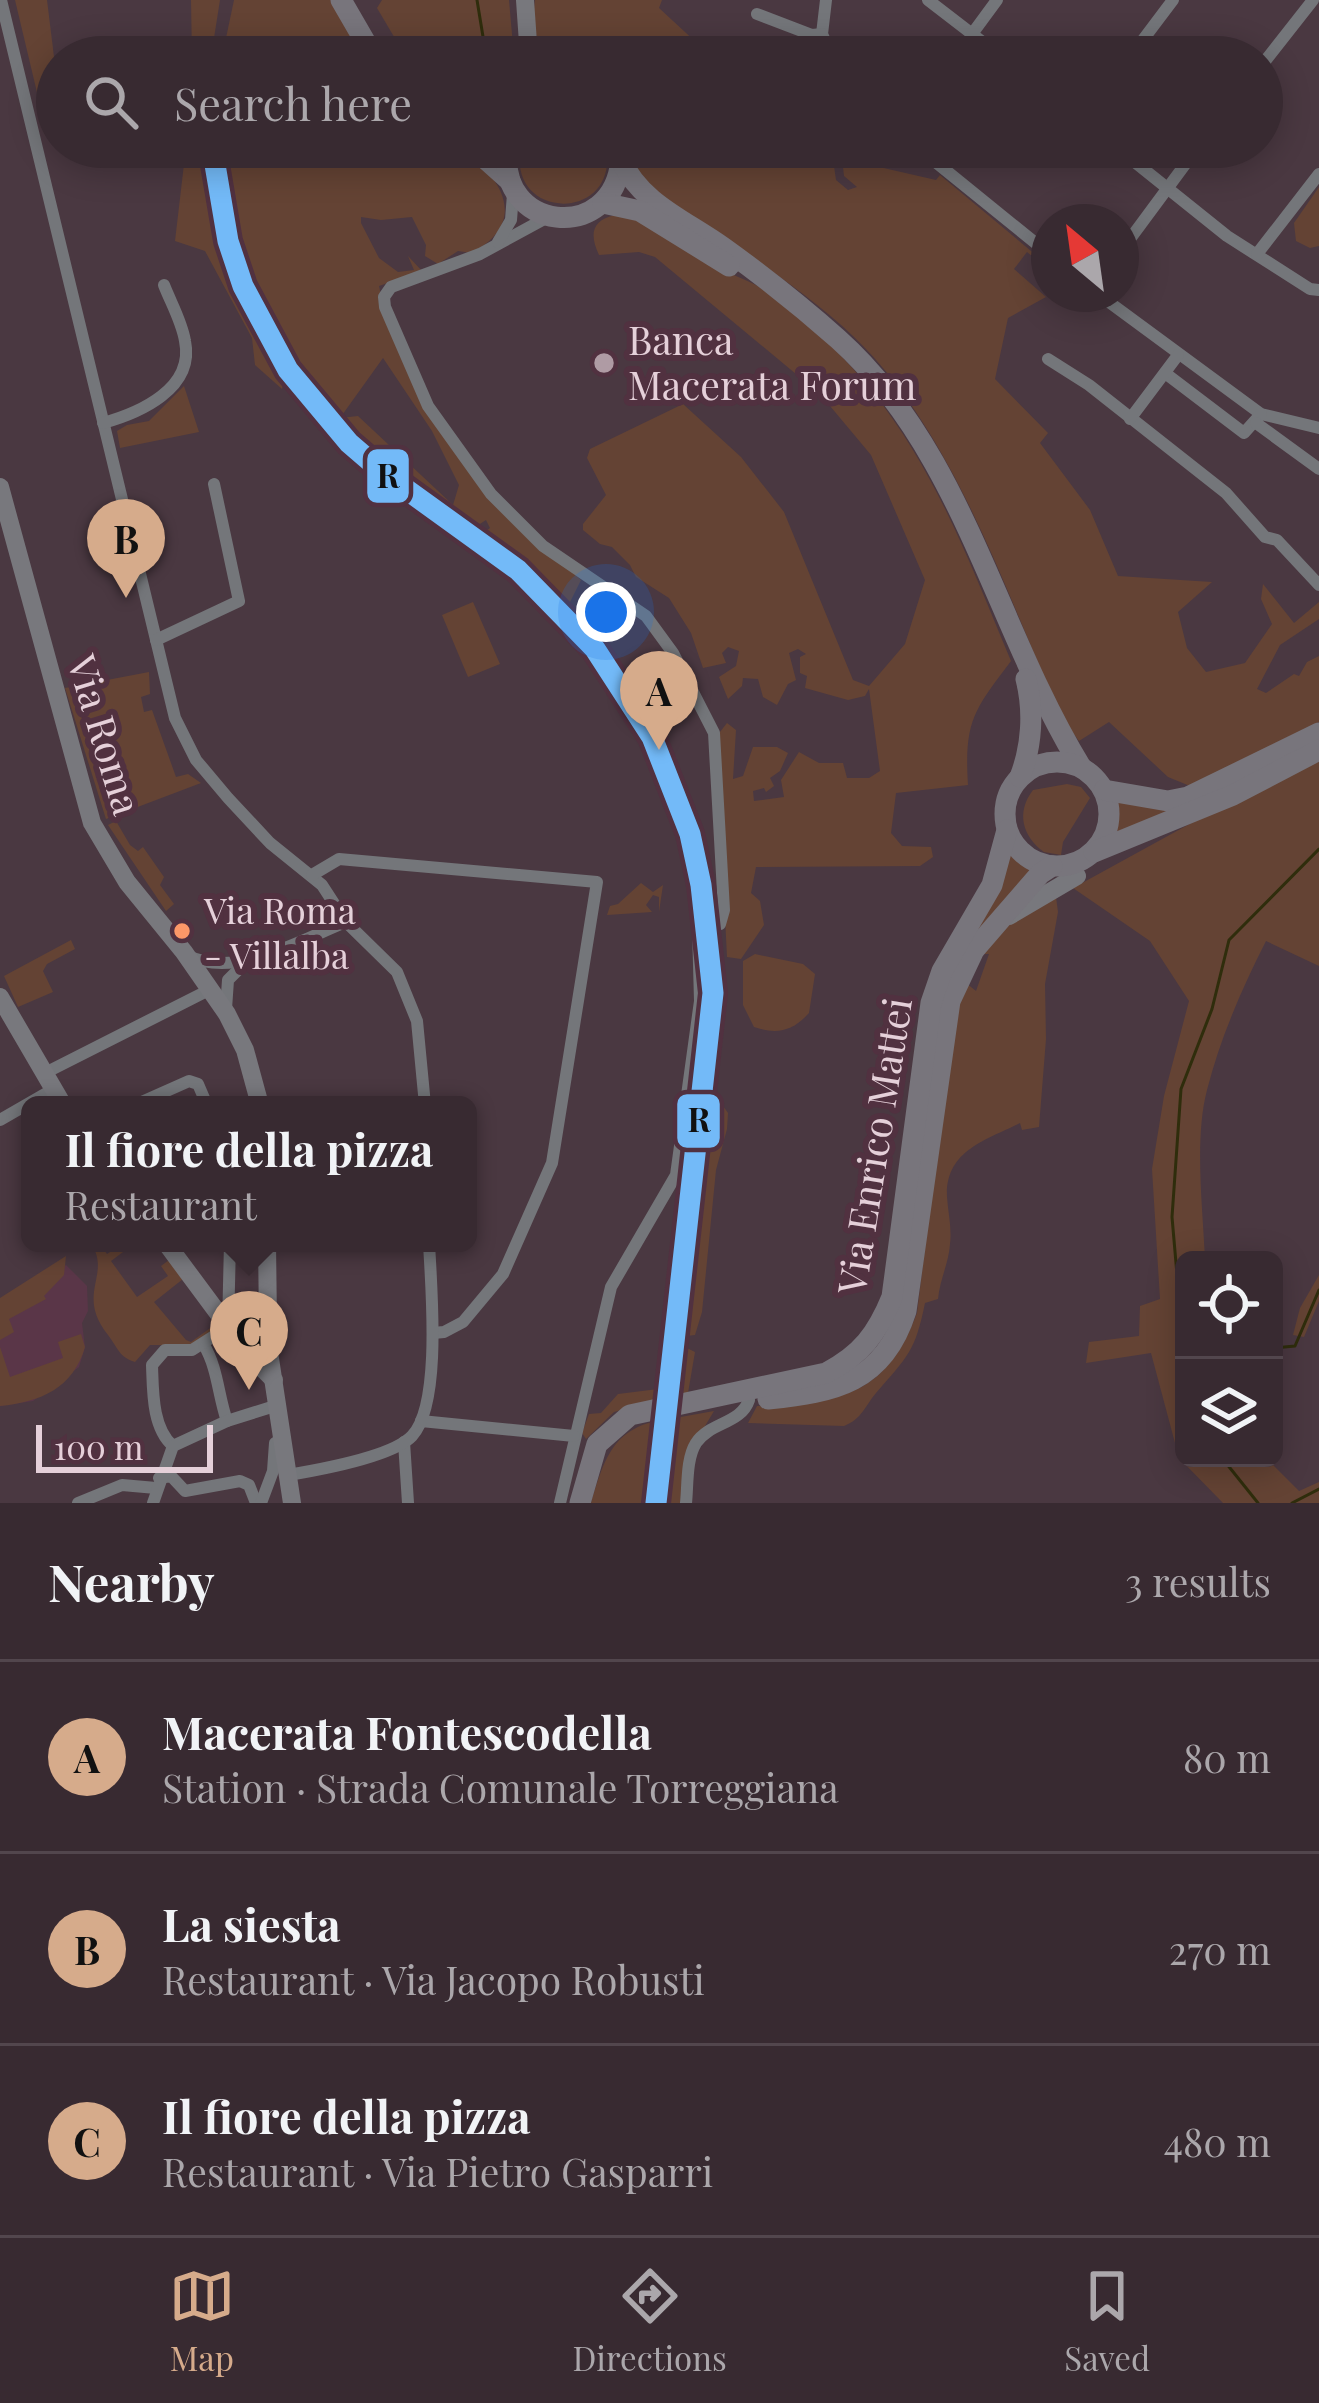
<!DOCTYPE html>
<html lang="en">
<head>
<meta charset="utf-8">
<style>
  :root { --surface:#382a31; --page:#3f3239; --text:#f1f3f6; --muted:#aba7ab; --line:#52464d; --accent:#d6ab8b }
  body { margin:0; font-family:"Playfair Display",serif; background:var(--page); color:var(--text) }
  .controls { position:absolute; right:36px; bottom:36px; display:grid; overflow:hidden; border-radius:18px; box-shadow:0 6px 30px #0003 }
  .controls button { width:108px; height:108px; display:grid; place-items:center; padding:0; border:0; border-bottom:3px solid var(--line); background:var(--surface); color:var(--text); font:60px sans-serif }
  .compass { position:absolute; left:1031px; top:204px; width:108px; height:108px; border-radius:50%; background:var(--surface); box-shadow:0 6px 30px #0003; rotate:331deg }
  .scale { position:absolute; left:36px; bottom:30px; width:177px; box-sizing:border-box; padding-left:12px; border:6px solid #e5d0d9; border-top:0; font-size:33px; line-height:42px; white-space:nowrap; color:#e5d0d9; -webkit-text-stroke:9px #513140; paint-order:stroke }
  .you { position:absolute; left:606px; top:612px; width:42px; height:42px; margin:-30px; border:9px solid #fff; border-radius:50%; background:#1a73e8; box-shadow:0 0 0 18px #1a73e833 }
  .badge { display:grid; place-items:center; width:78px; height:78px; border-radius:50%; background:var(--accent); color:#111; font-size:39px; font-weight:700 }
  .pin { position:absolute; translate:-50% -99px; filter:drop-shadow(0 3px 6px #0008) }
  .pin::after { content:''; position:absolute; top:63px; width:42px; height:36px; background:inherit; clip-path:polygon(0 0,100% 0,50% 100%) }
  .popup { position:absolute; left:21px; top:1096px; width:456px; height:156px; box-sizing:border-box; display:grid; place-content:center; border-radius:18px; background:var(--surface); filter:drop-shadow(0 3px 9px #0005); font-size:39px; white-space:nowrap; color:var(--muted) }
  .popup b { font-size:45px; color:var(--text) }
  .popup::after { content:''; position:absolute; left:50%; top:100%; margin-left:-24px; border:24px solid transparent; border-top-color:var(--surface) }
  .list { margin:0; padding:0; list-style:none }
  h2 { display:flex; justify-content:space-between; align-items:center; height:156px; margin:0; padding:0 48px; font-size:51px }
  h2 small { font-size:39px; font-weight:400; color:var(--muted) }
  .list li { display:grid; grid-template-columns:78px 1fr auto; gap:36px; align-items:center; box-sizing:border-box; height:192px; padding:0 48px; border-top:3px solid var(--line) }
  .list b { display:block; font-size:45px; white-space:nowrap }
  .list p { margin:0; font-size:39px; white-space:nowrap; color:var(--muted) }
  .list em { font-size:39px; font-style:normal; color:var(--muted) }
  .icon { flex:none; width:66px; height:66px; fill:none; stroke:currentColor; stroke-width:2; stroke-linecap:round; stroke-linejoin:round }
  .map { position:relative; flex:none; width:1319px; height:1503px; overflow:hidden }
  .search { position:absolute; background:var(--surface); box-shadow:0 6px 30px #0003; left:36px; right:36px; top:36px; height:132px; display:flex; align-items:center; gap:30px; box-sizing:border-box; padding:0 42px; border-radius:66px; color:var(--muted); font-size:45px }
  .sheet { height:732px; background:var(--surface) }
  nav { display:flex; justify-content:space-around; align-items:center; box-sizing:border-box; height:168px; border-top:3px solid var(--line); background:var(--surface); font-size:33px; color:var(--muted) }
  nav a { display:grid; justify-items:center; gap:6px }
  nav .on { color:var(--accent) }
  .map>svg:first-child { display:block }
</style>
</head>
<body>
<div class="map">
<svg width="1319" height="1503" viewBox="0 0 1319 1503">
  <rect width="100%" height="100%" fill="#4a3841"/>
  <path fill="#5a3648" d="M66 1265 87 1286 88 1311 82 1323 85 1347 79 1367 33 1401 0 1406V1304Z"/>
  <g fill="#644334" fill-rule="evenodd">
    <path d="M15 0H47L55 65 48 126H45Z"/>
    <path d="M191 0H220L211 57H192Z"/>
    <path d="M234 0H334L365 57H222Z"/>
    <path d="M382 0H509L514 57H406L377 8Z"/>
    <path d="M535 0H662L659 8 712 57H540L533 17Z"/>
    <path d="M186 147H208L218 233 237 285 285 373 282 389 255 365 252 338 205 251 175 241Z"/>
    <path d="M218 147H459C501 175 531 222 471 253L458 251 438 264 425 256 426 245 412 217 381 220 361 217V223L379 258 398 272 414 270 408 256 422 271 379 286 388 328 488 496 581 580 568 606 480 535 490 528 486 520 472 529C363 458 264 359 231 229 224 202 221 174 218 147ZM383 358 432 431 459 485 453 505 358 416 340 418Z"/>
    <path d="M521 147H606C620 223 506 222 521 147Z"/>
    <path d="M635 147H904L925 163 924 166 852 152 834 166 836 180 848 190 857 187 844 176 843 167 853 161 936 180 940 175 1049 266V270L1027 252 1014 269 1046 297 1008 318 995 379 1048 433 1040 443 1090 510 1118 576 1212 582 1178 612 1187 648 1206 672 1245 663 1272 624 1261 599 1263 584 1294 623 1319 602V619L1280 645 1257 689 1266 693 1294 674 1299 676 1307 662 1319 656V722L1190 786 1168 777 1109 722 1079 741 1061 717C1007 595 958 445 865 348 811 291 718 237 652 190L637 176Z"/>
    <path d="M1319 187V246L1310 248 1296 241 1294 223Z"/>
    <path d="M615 215C650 218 682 246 711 264 727 274 745 278 761 288 904 388 947 507 1011 661 974 710 964 721 968 785L896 793 891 833 902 846 931 847 933 857 920 866 756 867 751 893 760 901 764 925 741 959 727 957 716 737 727 723 736 730 733 779 743 776 753 747H777L788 753 780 771 770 778 774 786 766 792 764 788 753 791 754 801 784 797 781 780 799 752 819 763H843L847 778H869L880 771 869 689 865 696 848 700 805 688 807 676 800 673V657L806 654 798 649 789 653 796 680 788 684 777 705 763 697 758 679 743 678 742 686 728 699 719 677 736 666 739 651 728 647 722 653 726 663 703 668 691 633 669 598 636 577 630 565 612 547 600 544 583 530V524L606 495 587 458 590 449 683 404 741 457 784 512 853 680 869 686 905 644 925 580 871 455 820 394 655 257 639 252 599 255C589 234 592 220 615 215Z"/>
    <path d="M184 386 199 432 120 448 117 431 127 425 149 421Z"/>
    <path d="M473 602 500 664 468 677 442 615Z"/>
    <path d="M149 672 150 694 141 697 144 712 152 710 176 777 188 774 201 783 106 819 65 688Z"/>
    <path d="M1319 753V966L1266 941C1242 988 1220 1039 1207 1090 1194 1140 1203 1209 1205 1260H1184V1458H1266L1299 1491 1319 1482V1503H1223L1179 1458 1151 1353 1086 1363 1089 1342 1139 1336 1140 1306 1160 1299 1152 1169 1164 1096 1189 1001 1150 941 1073 888Z"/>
    <path d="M1067 784 1081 787 1090 798 1063 842 1061 855 1044 852C1022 836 1016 812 1033 790Z"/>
    <path d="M1117 801 1197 802 1114 835Z"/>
    <path d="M116 821 130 845 138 851 143 847 164 877 160 885 174 904 166 911 108 825Z"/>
    <path d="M1009 854 1033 872 976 932 993 903Z"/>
    <path d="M641 883 653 892 663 885 659 912V897L653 895 646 905 652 912 607 915 610 906 618 904Z"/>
    <path d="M1056 897 1058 912 1045 984 1046 1039 1039 1127 1022 1130 1020 1123C987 1140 945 1150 947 1197 948 1212 952 1228 950 1244 949 1262 940 1279 938 1299L925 1303C915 1352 908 1356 876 1393 865 1406 862 1419 844 1426L748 1423 757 1406C839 1402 885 1398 917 1313L952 1028 966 983 976 991 989 954H980L997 931Z"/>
    <path d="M71 940 75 949 47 964 43 971 53 992 18 1007 4 976Z"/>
    <path d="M755 954 803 964 815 974 809 1013C793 1031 777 1035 754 1027L743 1005V961Z"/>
    <path d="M712 1064 718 1099 728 1113 727 1129 716 1170 702 1312 695 1335 686 1336Z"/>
    <path d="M91 1243H99L107 1254 124 1243H135L111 1261 137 1297 168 1276 161 1266 169 1260 183 1279 154 1302 186 1340 191 1342 213 1326 216 1328 194 1345H150L135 1362C119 1357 118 1348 108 1335 75 1293 112 1276 91 1243Z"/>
    <path d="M66 1256 64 1275 44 1296 46 1299 9 1319 14 1332 0 1340V1298Z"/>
    <path d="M1319 1275V1301L1304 1337 1293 1335 1300 1308Z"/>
    <path d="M81 1334 85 1347C73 1388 41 1402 0 1406V1347L10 1377 63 1358 58 1342Z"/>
    <path d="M673 1341 666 1398 614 1412 586 1439 582 1433 589 1414 601 1413 618 1394 658 1389Z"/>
    <path d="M683 1346 695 1352 688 1393 675 1394Z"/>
    <path d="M714 1411 702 1431 682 1503H663L675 1418Z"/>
    <path d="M663 1420 651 1503H591C604 1460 613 1427 663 1420Z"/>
  </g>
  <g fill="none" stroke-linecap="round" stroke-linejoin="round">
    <g stroke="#2f2d0c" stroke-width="3">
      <path d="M477 0 486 55"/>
      <path d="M1274 1348 1295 1346 1319 1290"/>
      <path d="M1184 1355 1172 1217 1181 1089 1212 1009 1229 940 1319 849"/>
      <path d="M1222 1458 1258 1503"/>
      <path d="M1292 1503 1319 1489"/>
    </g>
    <g stroke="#74767a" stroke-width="12">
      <path d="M1 0 175 718 196 760 228 798 270 843 322 885 346 922 397 972 417 1021 425 1105"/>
      <path d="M826 0 822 34 832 57"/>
      <path d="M928 0 1002 57"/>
      <path d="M757 14 812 35 822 34"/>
      <path d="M972 34 997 0"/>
      <path d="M1130 57 1173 0"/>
      <path d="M1262 65 1313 0"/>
      <path d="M917 147 1049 254"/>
      <path d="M1116 147 1227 236 1310 289 1319 290"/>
      <path d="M548 217 480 254 391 287 384 297 385 307 428 406 491 494 543 546 646 616 673 653 714 733 724 910 720 924 698 928 700 1001 676 1175 611 1287 560 1503"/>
      <path d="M498 242 511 220 513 194"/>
      <path d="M1127 243 1198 147"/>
      <path d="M1257 254 1319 174"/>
      <path d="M1098 294 1261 414 1319 428"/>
      <path d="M1048 359 1089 385 1226 493 1265 537 1277 540 1319 585"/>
      <path d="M1165 373 1244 433 1261 414"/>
      <path d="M1130 419 1178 355"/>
      <path d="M103 423C139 413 195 389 185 341 182 322 171 303 164 285"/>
      <path d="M1256 423 1319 469"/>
      <path d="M156 640 239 601 214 484"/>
      <path d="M312 875 339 859 597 882 552 1163 503 1274 463 1322 444 1332 433 1333"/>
      <path d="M188 956C237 979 300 940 346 922"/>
      <path d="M226 1009 228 980 248 960"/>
      <path d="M43 1074 211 989"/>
      <path d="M135 1105 189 1081 198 1084 207 1105"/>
      <path d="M0 1120 52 1090"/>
      <path d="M204 1345C218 1369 218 1395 227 1421"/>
      <path d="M421 1421 574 1436"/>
      <path d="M404 1442 408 1503"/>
      <path d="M173 1446C152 1428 153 1391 152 1365L165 1350H192L228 1327 230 1243"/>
      <path d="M288 1475C318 1470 392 1457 412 1436 442 1404 431 1286 429 1243"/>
      <path d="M159 1478 171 1476 185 1491 240 1481 249 1485 256 1503"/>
      <path d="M78 1503 122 1485 156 1488"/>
      <path d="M153 1503 173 1446 227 1421 278 1405"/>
      <path d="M261 1503 273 1471 275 1443"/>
      <path d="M686 1503C688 1485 686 1459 696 1443 710 1422 741 1424 749 1400"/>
    </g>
    <g stroke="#78787d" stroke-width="18">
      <path d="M525 0 529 57"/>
      <path d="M0 487 92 823 127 882 184 952 227 1014 245 1050 260 1105"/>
      <path d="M1009 916 1077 876"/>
      <path d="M0 997 63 1105"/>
      <path d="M166 1243 249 1355 274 1380"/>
      <path d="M267 1243 268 1323 272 1330 269 1352 292 1503"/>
    </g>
    <g stroke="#78757c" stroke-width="21">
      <path d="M341 0 374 57"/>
      <path d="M472 147 510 181"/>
      <path d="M508 147C494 231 614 246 621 159"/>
      <path d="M621 160C641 204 687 221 724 248 763 276 802 307 838 339 963 451 996 629 1081 767"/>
      <path d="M603 203 640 211 729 266"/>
      <circle cx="1057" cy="814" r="52"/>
      <path d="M1020 777C1032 746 1034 711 1026 679"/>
      <path d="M1104 790 1168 801 1188 797 1319 733"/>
      <path d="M1094 852 1233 795 1319 750"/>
      <path d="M768 1399C835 1392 883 1383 906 1311L950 1001 974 950 1040 874 1052 866"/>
      <path d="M580 1503 597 1444 630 1415 826 1373C861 1355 877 1334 892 1297L931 1003 942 971 992 885 1007 830"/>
    </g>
    <defs>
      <path id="rail-1" d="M212 147 228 241 243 286 288 370 349 443 385 474 518 570 595 649 652 737 690 834 701 885 713 993 656 1503"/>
    </defs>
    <use href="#rail-1" stroke="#513140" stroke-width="30"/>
    <use href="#rail-1" stroke="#73baf8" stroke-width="21"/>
  </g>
  <circle fill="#af9ba4" stroke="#513140" stroke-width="4.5" cx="604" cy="363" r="12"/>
  <circle fill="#fc9868" stroke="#513140" stroke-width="4.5" cx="182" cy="931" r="10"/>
  <g text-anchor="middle" stroke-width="12" stroke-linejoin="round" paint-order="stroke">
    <g font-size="36" fill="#e5d0d9" stroke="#513140" text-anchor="start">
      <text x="204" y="924">Via Roma<tspan x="204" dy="45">- Villalba</tspan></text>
    </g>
    <g font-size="39" fill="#e5d0d9" stroke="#513140" text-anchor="start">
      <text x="628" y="355">Banca<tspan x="628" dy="45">Macerata Forum</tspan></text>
    </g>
    <g font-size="39" fill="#e5d0d9" stroke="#513140">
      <text transform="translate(104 735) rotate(73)" y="14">Via Roma</text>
      <text transform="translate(875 1146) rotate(-81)" y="14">Via Enrico Mattei</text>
    </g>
  </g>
  <g stroke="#513140" stroke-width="4.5">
    <rect x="365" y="447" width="46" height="58" rx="12" fill="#73baf8"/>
    <rect x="675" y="1092" width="47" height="58" rx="12" fill="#73baf8"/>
  </g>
  <g font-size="33" text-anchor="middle" font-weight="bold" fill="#111">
    <text x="388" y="488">R</text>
    <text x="699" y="1132">R</text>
  </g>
</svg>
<div class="controls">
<button><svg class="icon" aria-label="locate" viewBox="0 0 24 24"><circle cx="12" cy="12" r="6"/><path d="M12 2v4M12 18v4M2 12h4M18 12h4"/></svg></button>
<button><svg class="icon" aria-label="layers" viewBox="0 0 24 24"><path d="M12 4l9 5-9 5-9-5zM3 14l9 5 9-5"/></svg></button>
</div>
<svg class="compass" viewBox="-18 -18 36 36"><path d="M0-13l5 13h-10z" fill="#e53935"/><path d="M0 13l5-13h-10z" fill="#aba7ab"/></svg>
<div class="scale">100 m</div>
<div class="you"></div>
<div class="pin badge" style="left:659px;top:750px">A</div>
<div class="pin badge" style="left:126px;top:598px">B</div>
<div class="pin badge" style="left:249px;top:1390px">C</div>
<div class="popup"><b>Il fiore della pizza</b>Restaurant</div>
<div class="search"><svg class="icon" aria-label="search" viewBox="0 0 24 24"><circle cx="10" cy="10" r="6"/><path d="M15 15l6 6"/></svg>Search here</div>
</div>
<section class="sheet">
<h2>Nearby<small>3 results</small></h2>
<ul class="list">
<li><span class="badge">A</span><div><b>Macerata Fontescodella</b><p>Station · Strada Comunale Torreggiana</p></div><em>80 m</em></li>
<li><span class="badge">B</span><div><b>La siesta</b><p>Restaurant · Via Jacopo Robusti</p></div><em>270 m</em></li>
<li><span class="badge">C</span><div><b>Il fiore della pizza</b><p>Restaurant · Via Pietro Gasparri</p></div><em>480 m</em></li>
</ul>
</section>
<nav>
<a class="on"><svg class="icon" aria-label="map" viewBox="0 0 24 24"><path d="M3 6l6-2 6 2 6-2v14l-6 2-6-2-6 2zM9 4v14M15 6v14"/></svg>Map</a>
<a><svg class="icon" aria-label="directions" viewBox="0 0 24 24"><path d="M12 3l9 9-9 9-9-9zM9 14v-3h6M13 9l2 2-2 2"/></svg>Directions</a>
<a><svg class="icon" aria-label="saved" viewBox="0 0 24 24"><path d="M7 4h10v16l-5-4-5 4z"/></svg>Saved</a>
</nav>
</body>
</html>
